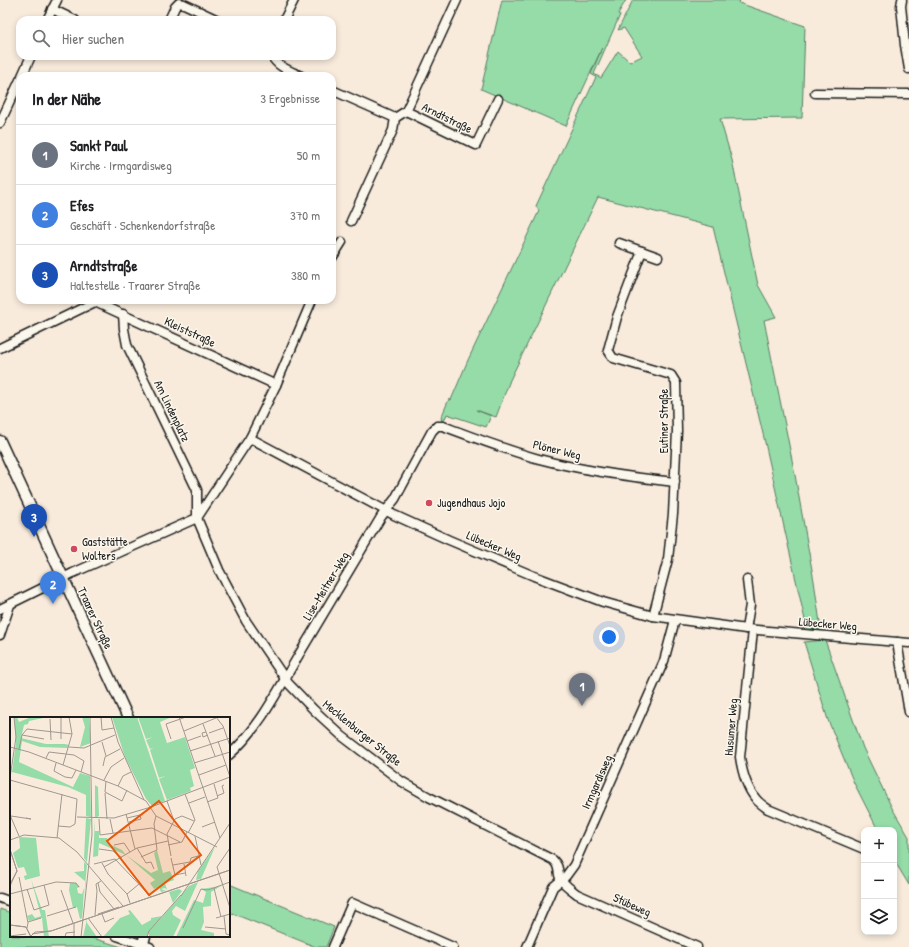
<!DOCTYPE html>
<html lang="de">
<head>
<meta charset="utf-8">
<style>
  :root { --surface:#fff; --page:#f2f2f2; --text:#202124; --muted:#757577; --line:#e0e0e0; --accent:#1a73e8 }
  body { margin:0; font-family:"Patrick Hand",sans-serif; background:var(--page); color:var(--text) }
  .controls { position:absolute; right:12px; bottom:12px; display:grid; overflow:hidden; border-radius:8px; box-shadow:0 2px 6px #0003 }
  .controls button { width:36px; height:36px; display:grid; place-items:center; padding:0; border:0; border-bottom:1px solid var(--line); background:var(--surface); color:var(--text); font:20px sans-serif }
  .you { position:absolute; left:609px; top:637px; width:14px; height:14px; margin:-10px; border:3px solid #fff; border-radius:50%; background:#1a73e8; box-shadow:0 0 0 6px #1a73e833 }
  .badge { display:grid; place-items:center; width:26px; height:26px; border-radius:50%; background:var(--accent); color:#fff; font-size:13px; font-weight:700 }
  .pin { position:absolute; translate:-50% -33px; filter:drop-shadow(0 1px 2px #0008) }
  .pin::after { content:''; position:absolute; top:21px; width:14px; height:12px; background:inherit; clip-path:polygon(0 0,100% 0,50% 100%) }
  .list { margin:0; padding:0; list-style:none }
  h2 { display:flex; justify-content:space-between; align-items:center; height:52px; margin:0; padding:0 16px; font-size:17px }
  h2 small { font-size:13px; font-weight:400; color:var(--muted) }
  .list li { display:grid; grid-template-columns:26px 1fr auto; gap:12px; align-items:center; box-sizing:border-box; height:60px; padding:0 16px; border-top:1px solid var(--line) }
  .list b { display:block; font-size:15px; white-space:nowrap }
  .list p { margin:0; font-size:13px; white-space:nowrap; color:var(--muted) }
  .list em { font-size:13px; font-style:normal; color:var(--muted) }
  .icon { flex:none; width:22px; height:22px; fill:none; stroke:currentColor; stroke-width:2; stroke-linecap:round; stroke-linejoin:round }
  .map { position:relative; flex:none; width:909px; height:947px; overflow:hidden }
  .search { position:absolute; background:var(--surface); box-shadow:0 2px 6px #0003; left:16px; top:16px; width:320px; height:44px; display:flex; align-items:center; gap:10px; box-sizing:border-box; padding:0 14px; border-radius:12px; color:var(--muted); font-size:15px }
  .panel { position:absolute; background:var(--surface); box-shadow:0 2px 6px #0003; left:16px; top:72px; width:320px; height:232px; border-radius:12px }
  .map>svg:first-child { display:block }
</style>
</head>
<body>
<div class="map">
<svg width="909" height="947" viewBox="0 0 909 947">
  <rect width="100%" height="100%" fill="#f8ebdc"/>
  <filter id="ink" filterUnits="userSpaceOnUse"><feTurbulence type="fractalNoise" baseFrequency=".025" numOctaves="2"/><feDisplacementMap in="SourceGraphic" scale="8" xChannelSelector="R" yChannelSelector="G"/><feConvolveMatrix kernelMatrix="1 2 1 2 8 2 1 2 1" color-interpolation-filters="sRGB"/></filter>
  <g filter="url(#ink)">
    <g fill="#96dca9" stroke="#597c62">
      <path d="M502 0H626L618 14 620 15 594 74 601 78 618 51 630 62 642 56 624 28 618 30 633 0H740L739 3 805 26 802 118 720 119 732 160 758 285 776 317 764 320 795 475 814 581 821 630 807 629 764 438 713 227 598 197 510 380 496 417 476 410 491 416 486 427 447 414 444 421H442L441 418 449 399 451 400 468 360 539 211 536 206 596 77 591 74 602 48 566 126 481 89Z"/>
      <path d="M825 640 863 748 892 808 909 837V885L894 860V830H878L854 783 828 720 804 642Z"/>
      <path d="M229 884 334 927 326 947H316L229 912Z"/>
      <path d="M0 909 11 913V936H86L122 947H0Z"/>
    </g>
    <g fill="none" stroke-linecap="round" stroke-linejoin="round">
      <defs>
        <g id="minor">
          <path d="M902 0 901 6 905 45 909 69"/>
          <path d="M52 9 75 20"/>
          <path d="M47 20 57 0"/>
          <path d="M169 20 175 7 179 3 184 4 218 20"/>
          <path d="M284 20 294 0"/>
          <path d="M272 56C277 67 291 71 301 76"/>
          <path d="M22 76 31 56"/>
          <path d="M332 90 395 118"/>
          <path d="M815 93 909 94"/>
          <path d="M406 111 476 145 498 99"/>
          <path d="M0 123 20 80"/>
          <path d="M351 221 393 130 395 118 406 111 457 0"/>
          <path d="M619 243 658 257"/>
          <path d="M642 251 617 317 608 350 613 358 671 375 676 383 677 431 673 514 668 559 653 616"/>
          <path d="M332 258 342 242"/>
          <path d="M123 314 124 329 127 345 197 490V518L219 570 246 621 288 683 314 710 342 736 401 781 429 797 553 860C558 865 558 868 559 875 561 883 571 889 577 894L697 947"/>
          <path d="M0 348 95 302 276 385"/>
          <path d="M250 438 394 515 449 540 534 576 603 602 653 616 746 629 909 643"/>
          <path d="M0 609 73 573 197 518 250 438 276 385 312 300"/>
          <path d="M746 629 750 605 747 580"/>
          <path d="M753 630 740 757C742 771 746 787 756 799 759 803 764 806 768 809L864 849"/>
          <path d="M0 635 10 605"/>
          <path d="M897 642 909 712"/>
          <path d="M229 755C259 729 277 692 297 658 325 611 353 564 381 517L395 499 432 431 437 426H443C475 438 506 450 539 459 584 471 629 477 675 482"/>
          <path d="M0 898 11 902"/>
          <path d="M117 936 150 947"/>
          <path d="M333 947 352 903 453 947"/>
          <path d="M527 947 553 887 566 876 574 865 664 661 675 620"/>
        </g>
        <g id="tertiary">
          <path d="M0 441 128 718"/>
          <path d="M142 947 145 936"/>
        </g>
      </defs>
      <use href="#minor" stroke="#1c1c1c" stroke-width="11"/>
      <use href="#tertiary" stroke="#1c1c1c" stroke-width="13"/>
      <use href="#minor" stroke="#fbf7ec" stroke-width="8"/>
      <use href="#tertiary" stroke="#fbf7ec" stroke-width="10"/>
    </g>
  </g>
  <g fill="#d1495b" stroke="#fbf7ec" stroke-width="1.5">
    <circle cx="429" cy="503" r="4"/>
    <circle cx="74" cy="549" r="4"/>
  </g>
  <g text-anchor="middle" stroke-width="3" stroke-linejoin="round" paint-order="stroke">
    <g font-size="12" fill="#1c1c1c" stroke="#fbf7ec">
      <text transform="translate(447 118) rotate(26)" y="4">Arndtstraße</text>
      <text transform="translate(190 332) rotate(25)" y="4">Kleiststraße</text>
      <text transform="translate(172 411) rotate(64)" y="4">Am Lindenplatz</text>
      <text transform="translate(664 421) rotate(-90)" y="4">Eutiner Straße</text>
      <text transform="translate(557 450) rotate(14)" y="4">Plöner Weg</text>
      <text transform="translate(494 546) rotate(23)" y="4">Lübecker Weg</text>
      <text transform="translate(326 586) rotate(-59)" y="4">Lise-Meitner-Weg</text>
      <text transform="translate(95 618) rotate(65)" y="4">Traarer Straße</text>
      <text transform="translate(828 624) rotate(5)" y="4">Lübecker Weg</text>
      <text transform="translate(731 727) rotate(-85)" y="4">Husumer Weg</text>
      <text transform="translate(362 733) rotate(39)" y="4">Mecklenburger Straße</text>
      <text transform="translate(597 782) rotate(-66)" y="4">Irmgardisweg</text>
      <text transform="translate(632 905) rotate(24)" y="4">Stübeweg</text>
    </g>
    <g font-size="12" fill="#1c1c1c" stroke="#fbf7ec" text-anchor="start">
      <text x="437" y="507">Jugendhaus Jojo</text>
      <text x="82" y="546">Gaststätte<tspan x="82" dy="14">Wolters</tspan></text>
    </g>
  </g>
  <g transform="translate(10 717)">
    <rect width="220" height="220" fill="#f8ebdc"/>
    <path d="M4 0H7L9 5 21 0H38L19 4 18 7 14 8 11 21 36 27H55L59 28 58 31 30 30 12 24 9 45 63 70 70 56 80 59 81 100 76 99V78L58 70 2 55 6 26ZM72 0H79L81 26 70 30 75 10ZM102 0H127L155 84 142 89 136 82 115 40ZM128 0H162L150 5 157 26 175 20 185 51 180 53 184 69 180 71 181 74 157 83 149 62 155 59 149 61 140 33 143 31 140 32 136 23 143 20 136 22ZM85 68 88 70 89 99 85 101ZM76 101 81 102 77 145 74 141ZM85 103V114H89V121H97L99 127 112 133 116 138 89 126 88 139 83 140ZM9 120 26 121 30 159 15 163 14 159 17 158 14 150 8 151 3 136 10 131ZM205 130 191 162 186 163 188 154ZM147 133 153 156 160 154 164 163 183 157 155 166 157 173 155 171 151 172 156 174 151 175 149 170 144 172 140 166 145 163 116 138 141 156 148 153 144 136ZM74 145 77 148 72 201 70 202 67 190 63 191 59 173 60 166H66L70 170 67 171 68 176 72 177 74 171 73 189 76 165 64 155 74 154ZM21 162 32 193H35L39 220H34L32 201 19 204 17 199 22 197 25 201 31 199ZM188 165 175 194 166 189 162 194 163 198 171 203 163 220H139V215L179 169ZM211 169 201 175V189L193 190 194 205 191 213 204 216V220H166L184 183 193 186 196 175 191 172ZM169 172 172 174 163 186 159 175ZM120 193 132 208 141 203V201L152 199 136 220H93L110 201 120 197 118 194ZM77 202V206L87 220H73Z" fill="#96dca9"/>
    <path fill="none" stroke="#a0988f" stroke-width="1" d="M51 0V22M91 0 92 13 104 11M101 0 108 25 134 83M169 0 210 121M206 0 213 9 220 29M40 2 41 23M193 7 205 39M174 14 206 1M196 15 192 16 193 20 198 18M199 16 213 11M12 18 34 22M161 22 156 7 176 0M177 24 191 19M208 24 220 60M92 25 96 39M0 30 19 35 108 69 136 84 146 99 207 130M59 30 74 31 105 18M9 32 12 18 17 12 62 17M180 34 220 21M36 41 39 35 64 38 74 44 71 55M46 46 44 54 55 60 62 61 66 53M184 46 220 35M53 48 62 17 59 0M93 49 95 40 110 32M189 58 216 48M0 61 6 20 4 0M0 63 67 82 65 107 60 110 48 109M94 63 101 50 114 41M96 64 95 75 112 84 117 73M108 69 113 59 121 55M95 76 97 102M175 77 185 103 178 116M207 79 214 76 212 69 214 68M157 84 164 104M197 85 208 81 204 67M179 86 195 80M116 97 125 132M0 98 9 119M1 99 21 102 16 101M67 100 104 101 141 90 220 60M117 101 130 98 131 102 119 105M89 102 90 118 142 111 170 125M100 102 103 116M192 110 205 105M185 119 191 148M47 121 52 77M0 123 14 118 49 121 67 135 113 189M104 128 114 126 120 135M158 128 172 125 177 115M127 131 136 146 141 145 144 152M220 131 207 150 220 191M0 132 7 154 0 167M89 132 103 134 112 141M0 133 7 154 0 169M161 139 157 117 165 102 172 99 184 104M131 140 147 133 144 107 146 99M161 141 165 158 175 156M92 146 98 157 117 177 120 186M84 147 105 142 141 180M174 147 176 159M163 148 180 145 181 141 188 139M94 150 127 131 158 124M9 160 18 206 17 211M88 166 90 175 104 192M204 171 211 200M17 172 24 193 39 188 34 168M51 173 63 206M87 174 86 167 91 164M0 177 46 165 66 166 69 170M117 177 129 167M171 179 220 106M88 197 109 190M92 197 95 205 104 201M85 198 87 174M37 199 66 190M214 199 216 217 220 218M78 201 92 220M206 201 220 197M18 205 31 201M64 206V220M0 208 16 210 21 220M0 208 16 210 21 220M195 210 216 212M173 211 191 172 198 173 220 165M22 217 41 214 220 153M0 219 16 217M21 219 25 215 41 214 220 153M55 220 56 216 65 215M71 220 82 118 80 0M137 220 139 214 171 178"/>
    <path fill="#e8590c" fill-opacity="0.15" stroke="#e8590c" stroke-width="2" d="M149 84 191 138 139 178 97 124Z"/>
    <rect width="220" height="220" fill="none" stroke="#1c1c1c" stroke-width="2"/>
  </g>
</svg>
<div class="controls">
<button>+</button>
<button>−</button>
<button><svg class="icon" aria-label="layers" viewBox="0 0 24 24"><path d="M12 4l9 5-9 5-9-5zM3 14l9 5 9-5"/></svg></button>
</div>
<div class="you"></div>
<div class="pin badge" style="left:582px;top:706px;background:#6b7280">1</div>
<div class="pin badge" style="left:53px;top:604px;background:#3f7fe0">2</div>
<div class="pin badge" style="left:34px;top:537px;background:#1a4fb4">3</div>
<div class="search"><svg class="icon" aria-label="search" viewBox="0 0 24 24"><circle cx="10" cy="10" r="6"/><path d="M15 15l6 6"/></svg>Hier suchen</div>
<section class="panel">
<h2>In der Nähe<small>3 Ergebnisse</small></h2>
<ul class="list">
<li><span class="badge" style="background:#6b7280">1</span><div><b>Sankt Paul</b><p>Kirche · Irmgardisweg</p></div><em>50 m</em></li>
<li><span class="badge" style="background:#3f7fe0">2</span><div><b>Efes</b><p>Geschäft · Schenkendorfstraße</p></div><em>370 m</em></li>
<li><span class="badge" style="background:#1a4fb4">3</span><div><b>Arndtstraße</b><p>Haltestelle · Traarer Straße</p></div><em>380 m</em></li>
</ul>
</section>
</div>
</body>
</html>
